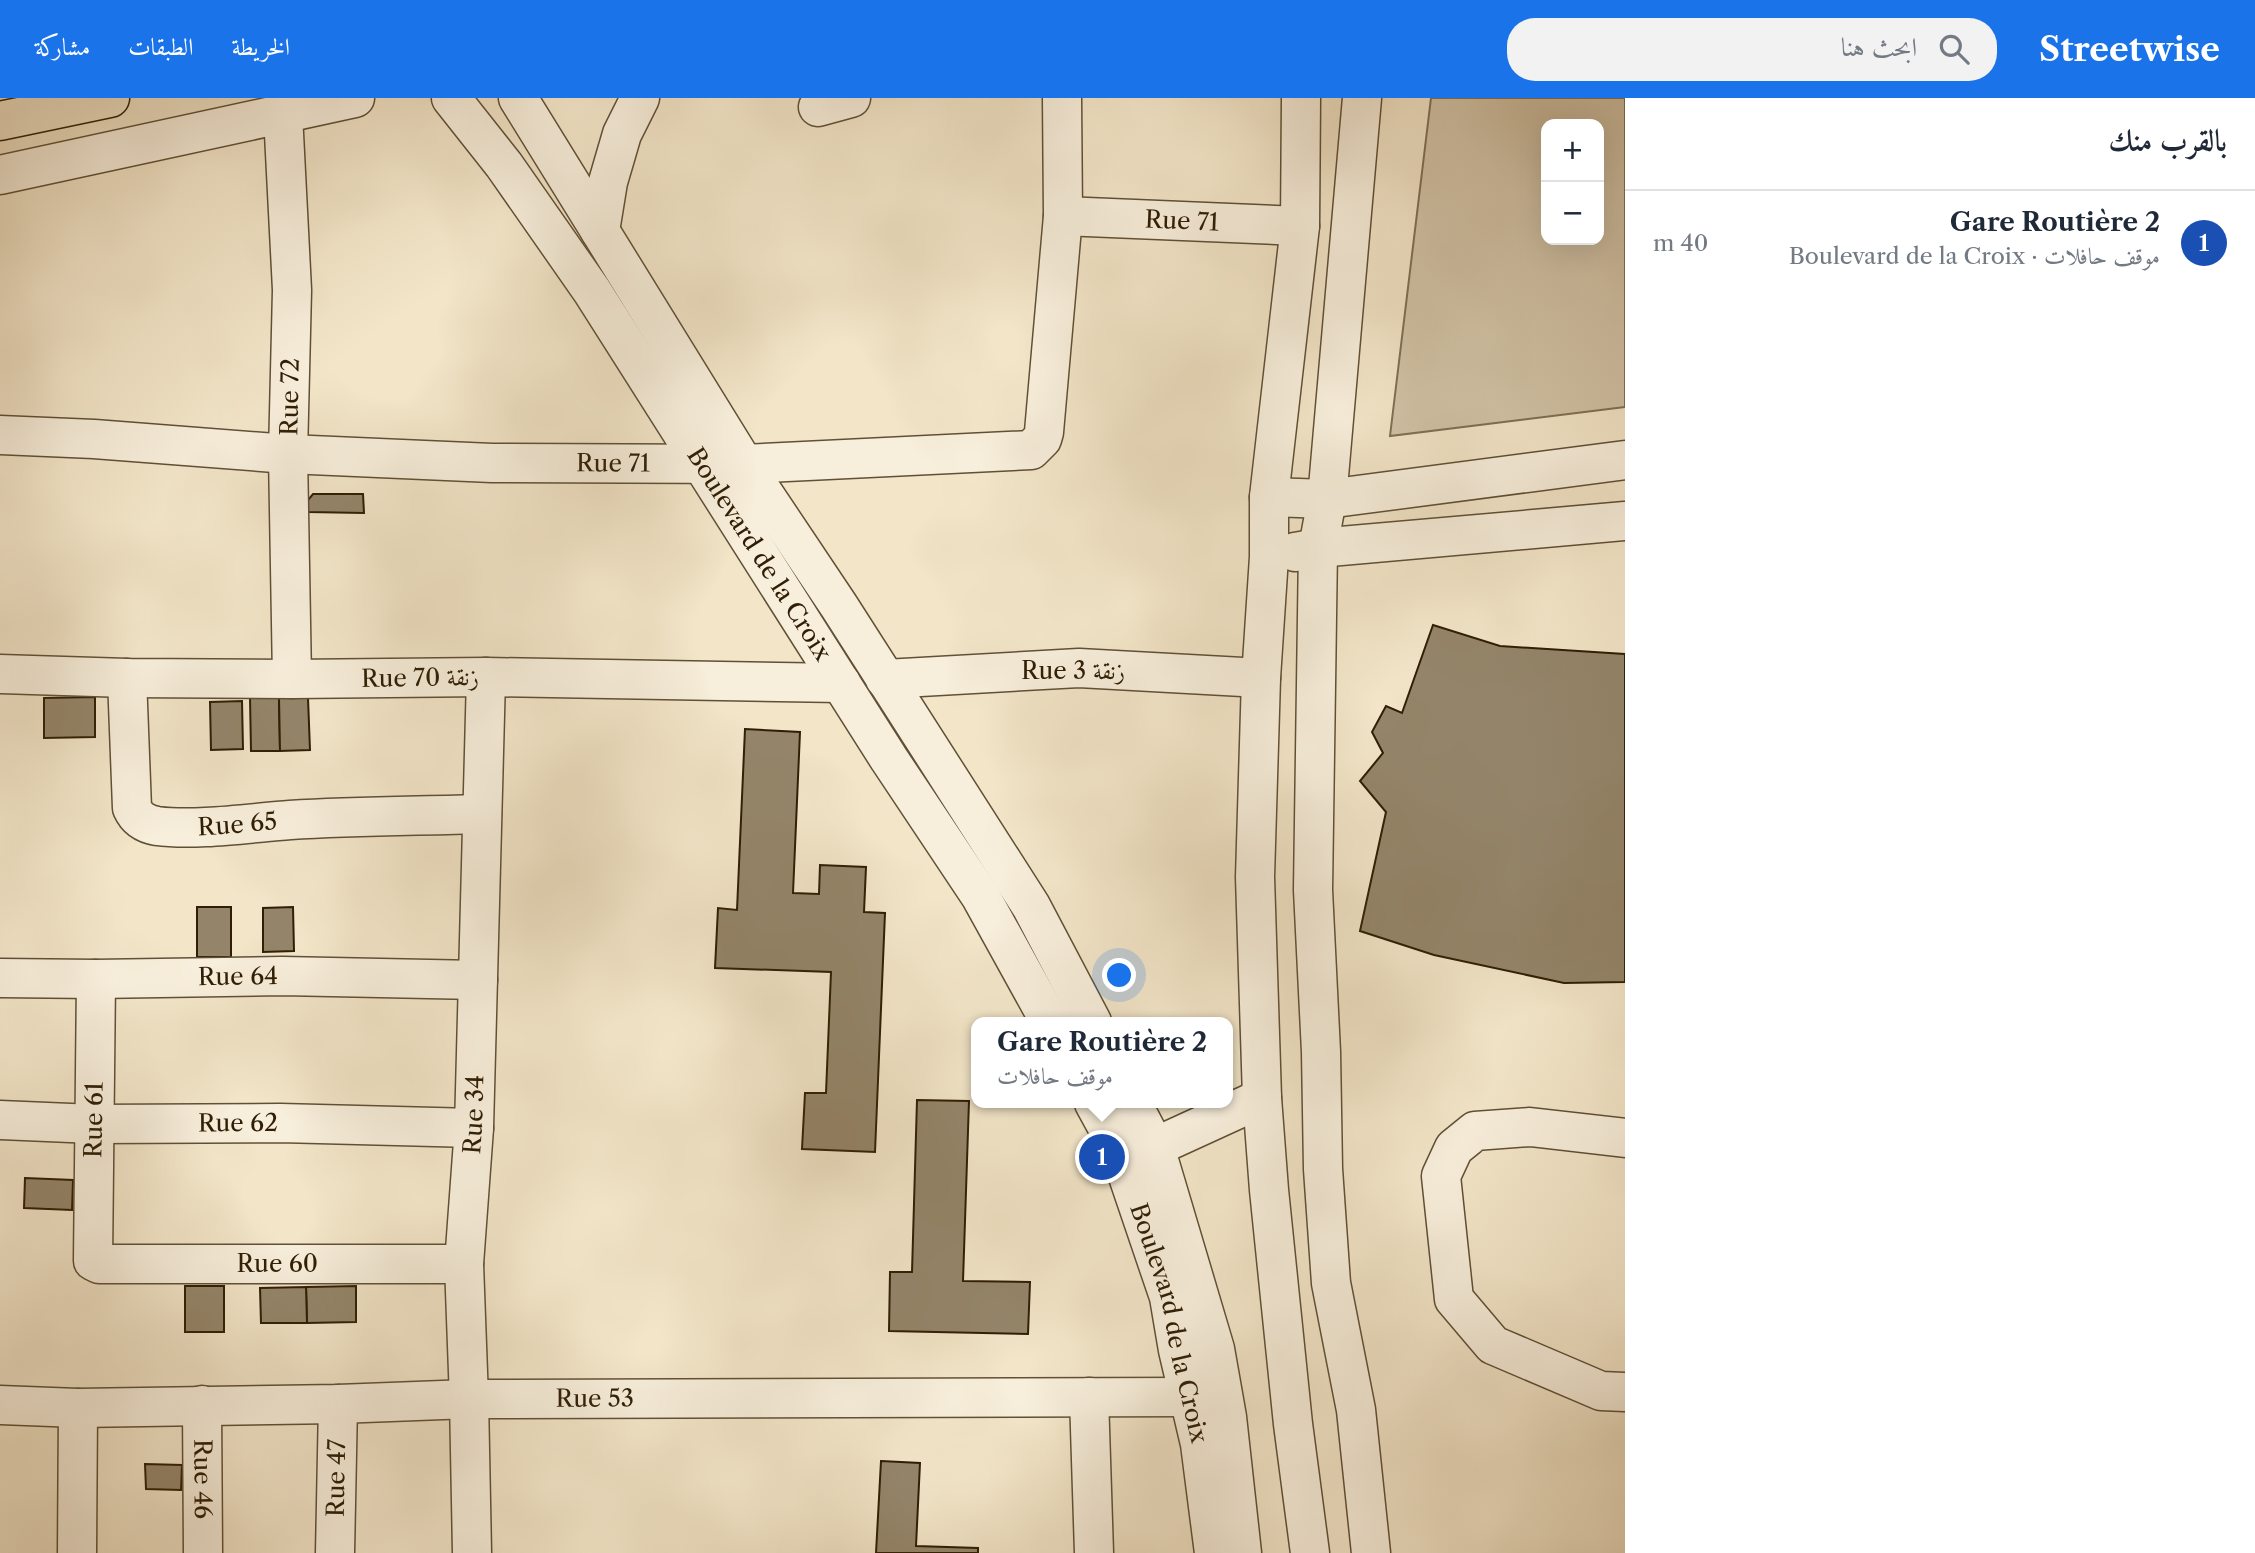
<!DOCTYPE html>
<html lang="ar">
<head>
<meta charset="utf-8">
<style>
  :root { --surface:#fff; --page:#f2f2f3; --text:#1f2937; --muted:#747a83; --line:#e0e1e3; --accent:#1a73e8 }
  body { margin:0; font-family:"Libre Caslon Text",Amiri,serif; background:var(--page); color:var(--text); direction:rtl }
  .controls { position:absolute; right:21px; top:21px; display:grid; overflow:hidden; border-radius:14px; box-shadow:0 7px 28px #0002 }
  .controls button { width:63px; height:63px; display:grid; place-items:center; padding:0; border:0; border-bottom:2px solid var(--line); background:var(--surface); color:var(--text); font:35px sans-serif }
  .you { position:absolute; left:1120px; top:878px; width:24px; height:24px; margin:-18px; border:5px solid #fff; border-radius:50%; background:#1a73e8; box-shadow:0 0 0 10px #1a73e833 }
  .badge { display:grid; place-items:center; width:46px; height:46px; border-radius:50%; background:var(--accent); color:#fff; font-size:23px; font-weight:700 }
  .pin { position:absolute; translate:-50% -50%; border:4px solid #fff; box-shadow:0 2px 7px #0006 }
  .popup { position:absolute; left:971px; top:919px; width:262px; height:91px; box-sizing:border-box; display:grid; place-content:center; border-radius:14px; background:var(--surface); filter:drop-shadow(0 2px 5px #0005); font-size:23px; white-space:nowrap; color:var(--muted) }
  .popup b { font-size:26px; color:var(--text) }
  .popup::after { content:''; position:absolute; left:50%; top:100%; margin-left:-14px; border:14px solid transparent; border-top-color:var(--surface) }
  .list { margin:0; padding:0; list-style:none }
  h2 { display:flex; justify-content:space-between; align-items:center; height:91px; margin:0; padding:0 28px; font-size:30px }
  h2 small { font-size:23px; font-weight:400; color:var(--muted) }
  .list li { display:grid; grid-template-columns:46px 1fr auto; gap:21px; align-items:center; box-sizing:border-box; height:105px; padding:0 28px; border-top:2px solid var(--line) }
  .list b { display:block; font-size:26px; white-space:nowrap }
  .list p { margin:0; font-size:23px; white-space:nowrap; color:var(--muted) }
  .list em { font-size:23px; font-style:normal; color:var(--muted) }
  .icon { flex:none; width:38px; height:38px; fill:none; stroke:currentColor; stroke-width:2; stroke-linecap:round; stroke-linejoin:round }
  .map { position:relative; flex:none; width:1625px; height:1455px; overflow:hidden; direction:ltr }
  header { display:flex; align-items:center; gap:42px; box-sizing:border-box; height:98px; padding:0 35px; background:var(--accent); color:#fff }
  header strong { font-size:33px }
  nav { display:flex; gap:38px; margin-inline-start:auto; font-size:24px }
  .search { width:490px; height:63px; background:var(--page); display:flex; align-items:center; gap:18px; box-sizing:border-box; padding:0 24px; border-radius:28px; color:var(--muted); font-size:26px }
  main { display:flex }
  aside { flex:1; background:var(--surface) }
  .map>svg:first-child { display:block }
</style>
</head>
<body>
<header>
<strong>Streetwise</strong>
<div class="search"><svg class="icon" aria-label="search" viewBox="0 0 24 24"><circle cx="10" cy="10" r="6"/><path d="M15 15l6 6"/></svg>ابحث هنا</div>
<nav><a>الخريطة</a><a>الطبقات</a><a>مشاركة</a></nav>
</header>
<main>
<aside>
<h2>بالقرب منك<small></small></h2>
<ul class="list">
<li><span class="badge" style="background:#1a4fb4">1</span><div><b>Gare Routière 2</b><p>موقف حافلات · Boulevard de la Croix</p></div><em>40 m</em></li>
</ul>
</aside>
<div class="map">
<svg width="1625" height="1455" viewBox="0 0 1625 1455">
  <rect width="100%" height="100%" fill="#f2e5c8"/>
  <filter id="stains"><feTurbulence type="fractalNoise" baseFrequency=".00286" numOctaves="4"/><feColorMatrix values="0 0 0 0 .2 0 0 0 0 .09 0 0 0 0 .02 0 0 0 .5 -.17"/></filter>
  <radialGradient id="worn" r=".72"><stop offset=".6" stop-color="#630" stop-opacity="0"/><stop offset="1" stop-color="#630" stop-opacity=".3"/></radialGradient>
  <path fill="#d1c3a7" stroke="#807056" stroke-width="2" fill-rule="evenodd" d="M1431 0H1625V309L1390 338ZM1546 26H1599V142H1546Z"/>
  <g fill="#94856a" stroke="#2f1e05" stroke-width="2">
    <path d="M313 396H363L364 415 308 414V402Z"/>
    <path d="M1433 527 1500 548 1625 556V884L1564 885 1434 857 1360 833 1386 714 1360 683 1383 655 1372 634 1386 608 1402 615Z"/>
    <path d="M95 599V639L44 640V600Z"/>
    <path d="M250 600H279L280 653H251Z"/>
    <path d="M279 600H308L310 652 280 653Z"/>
    <path d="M242 603 243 651 211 652 210 604Z"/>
    <path d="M745 631 800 634 793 795 819 796 820 767 866 769 864 814 885 815 875 1054 802 1051 805 995H826L831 874 715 870 718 810 737 812Z"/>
    <rect x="197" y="809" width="34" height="50"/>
    <path d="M293 809 294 853 263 854V810Z"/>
    <path d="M917 1002 969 1003 963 1183 1030 1184 1028 1236 889 1233 890 1174H912Z"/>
    <path d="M25 1080 73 1082 72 1112 24 1110Z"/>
    <rect x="185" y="1188" width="39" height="46"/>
    <path d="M356 1188V1224L307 1225 306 1189Z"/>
    <path d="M306 1189 307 1225H261L260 1190Z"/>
    <path d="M881 1363 920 1365 916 1448 978 1450V1455H876Z"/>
    <path d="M145 1366 182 1367 181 1392 146 1391Z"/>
  </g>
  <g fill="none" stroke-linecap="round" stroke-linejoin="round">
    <defs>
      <g id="minor">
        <path id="s1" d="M451 0 504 67 592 193 889 661 981 799 1050 924"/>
        <path d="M518 0 744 366 839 508 1031 808 1092 924"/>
        <path d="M1301 0 1300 128 1269 399V459L1261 580 1255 779 1262 1000 1269 1092 1293 1326 1310 1455"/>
        <path d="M1362 0 1327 401 1318 450 1313 792 1321 954 1323 1071 1331 1185 1356 1312 1371 1455"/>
        <path d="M818 9 851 0"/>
        <path d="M283 16 292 192 288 356 292 581"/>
        <path d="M0 77 355 0"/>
        <path id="s2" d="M1063 118 1300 128"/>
        <path d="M600 133 608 84 622 36 640 0"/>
        <path id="s3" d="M0 337 94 341 288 356 492 365 744 366 1031 352 1042 341 1044 334 1063 118 1062 0"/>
        <path d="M1269 399 1327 401 1625 362"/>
        <path d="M1295 454 1318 450 1625 423"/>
        <path d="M0 576 127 580 292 581 486 579 841 585"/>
        <path id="s4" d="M127 580 132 710C137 721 145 726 157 728 195 733 250 725 290 722 354 718 418 718 482 716"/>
        <path d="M885 581 1079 570 1261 580"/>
        <path id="s5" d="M0 880 96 881 282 878 478 882"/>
        <path id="s6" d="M96 881 93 1163 99 1166H464"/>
        <path id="s7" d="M1094 1005 1118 1049 1169 1199 1178 1252 1200 1346 1214 1455"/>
        <path d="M1132 1005 1155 1049 1215 1251 1227 1319 1242 1455"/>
        <path id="s8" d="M0 1022 94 1026 280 1025 474 1030"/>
        <path d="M1625 1040 1530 1029 1475 1033 1454 1050 1441 1078 1454 1201 1493 1247 1601 1293 1625 1294"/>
        <path d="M1155 1049 1262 1000"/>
        <path d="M1089 1299 1094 1455"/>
        <path id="s9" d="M0 1307 78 1310 338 1306 469 1301 1189 1299"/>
        <path id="s10" d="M202 1307 203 1455"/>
        <path d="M77 1455 78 1310"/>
        <path id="s11" d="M335 1455 338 1306"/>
        <path id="s12" d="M472 1455 469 1301 464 1166 474 1030 486 579"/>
      </g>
      <path id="highway" d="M0 23 110 0"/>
    </defs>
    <use href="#minor" stroke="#605036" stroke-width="41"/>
    <use href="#highway" stroke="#2f1e05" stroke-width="41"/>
    <use href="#minor" stroke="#f7eedb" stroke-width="38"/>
    <use href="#highway" stroke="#f2e5c8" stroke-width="38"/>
  </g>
  <g text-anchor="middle" stroke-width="7" stroke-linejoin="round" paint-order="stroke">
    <g font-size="24" fill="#2f1e05" stroke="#f7eedb">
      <text dy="8" stroke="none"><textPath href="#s2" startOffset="119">Rue 71</textPath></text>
      <text transform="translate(290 299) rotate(-89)" y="8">Rue 72</text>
      <text dy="8" stroke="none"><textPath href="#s3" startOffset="614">Rue 71</textPath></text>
      <text dy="8" stroke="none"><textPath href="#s1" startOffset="551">Boulevard de la Croix</textPath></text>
      <text x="1073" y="581">Rue 3 زنقة</text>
      <text transform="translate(420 580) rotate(-1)" y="8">Rue 70 زنقة</text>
      <text dy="8" stroke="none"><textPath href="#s4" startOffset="243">Rue 65</textPath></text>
      <text dy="8" stroke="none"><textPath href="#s5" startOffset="238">Rue 64</textPath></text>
      <text dy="8" stroke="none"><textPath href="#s12" startOffset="439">Rue 34</textPath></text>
      <text transform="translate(94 1022) rotate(-89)" y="8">Rue 61</text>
      <text dy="8" stroke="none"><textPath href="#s8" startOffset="238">Rue 62</textPath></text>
      <text dy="8" stroke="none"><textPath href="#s6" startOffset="467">Rue 60</textPath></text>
      <text dy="8" stroke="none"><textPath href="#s7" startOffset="234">Boulevard de la Croix</textPath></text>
      <text dy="8" stroke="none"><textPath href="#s9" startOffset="595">Rue 53</textPath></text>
      <text dy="8" stroke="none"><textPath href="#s10" startOffset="74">Rue 46</textPath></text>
      <text dy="8" stroke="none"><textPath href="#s11" startOffset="75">Rue 47</textPath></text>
    </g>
  </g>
  <rect width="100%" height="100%" filter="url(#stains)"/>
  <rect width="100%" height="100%" fill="url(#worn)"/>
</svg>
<div class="controls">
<button>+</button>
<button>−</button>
</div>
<div class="you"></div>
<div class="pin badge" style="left:1102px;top:1059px;background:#1a4fb4">1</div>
<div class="popup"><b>Gare Routière 2</b>موقف حافلات</div>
</div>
</main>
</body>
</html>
